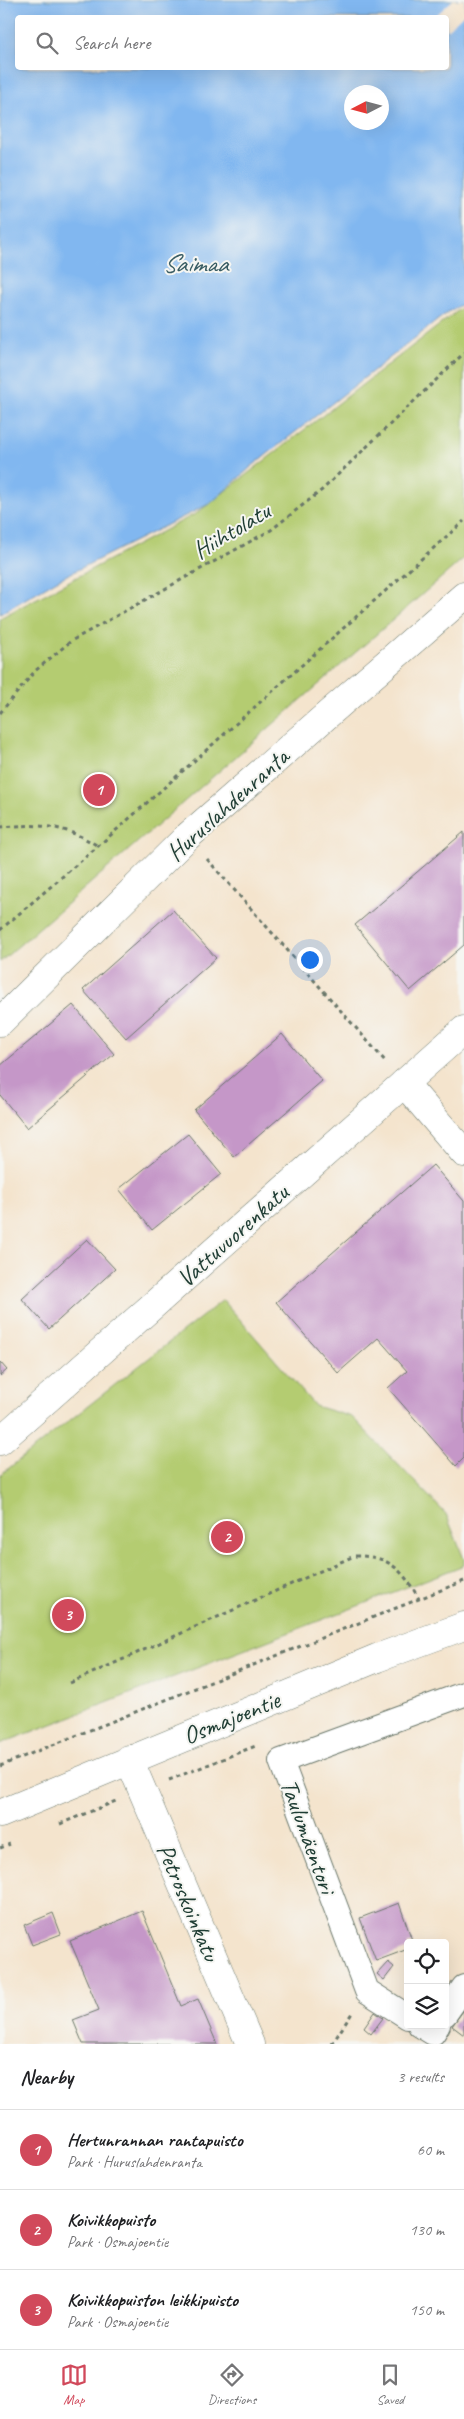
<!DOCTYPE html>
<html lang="en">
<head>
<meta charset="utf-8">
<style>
  :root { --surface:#fff; --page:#f2f2f2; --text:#202124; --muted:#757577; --line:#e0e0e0; --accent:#d1495b }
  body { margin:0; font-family:Caveat,sans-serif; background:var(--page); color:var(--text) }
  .controls { position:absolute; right:15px; bottom:15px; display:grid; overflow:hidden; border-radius:5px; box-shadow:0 5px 20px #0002 }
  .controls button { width:45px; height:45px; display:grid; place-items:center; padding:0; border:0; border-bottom:1px solid var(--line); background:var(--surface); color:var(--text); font:25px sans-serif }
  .compass { position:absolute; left:344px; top:85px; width:45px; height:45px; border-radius:50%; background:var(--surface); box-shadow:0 5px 20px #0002; rotate:264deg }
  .you { position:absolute; left:309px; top:959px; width:18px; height:18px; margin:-12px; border:4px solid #fff; border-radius:50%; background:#1a73e8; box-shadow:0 0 0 8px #1a73e833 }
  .badge { display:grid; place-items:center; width:32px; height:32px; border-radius:50%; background:var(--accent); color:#fff; font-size:16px; font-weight:700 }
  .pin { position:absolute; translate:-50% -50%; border:2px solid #fff; box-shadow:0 1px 5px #0006 }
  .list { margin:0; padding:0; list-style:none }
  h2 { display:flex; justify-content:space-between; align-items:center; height:65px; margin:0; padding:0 20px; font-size:21px }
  h2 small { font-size:16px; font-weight:400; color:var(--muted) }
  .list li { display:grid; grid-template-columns:32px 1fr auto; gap:15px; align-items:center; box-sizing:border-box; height:80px; padding:0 20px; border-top:1px solid var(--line) }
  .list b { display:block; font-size:19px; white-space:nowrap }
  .list p { margin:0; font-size:16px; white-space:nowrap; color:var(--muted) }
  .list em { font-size:16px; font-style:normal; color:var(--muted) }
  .icon { flex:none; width:28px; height:28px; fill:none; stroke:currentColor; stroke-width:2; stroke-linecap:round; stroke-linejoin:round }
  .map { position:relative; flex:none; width:464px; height:2044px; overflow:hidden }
  .search { position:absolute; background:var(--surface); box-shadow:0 5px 20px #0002; left:15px; right:15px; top:15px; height:55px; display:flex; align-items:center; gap:12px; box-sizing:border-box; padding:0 18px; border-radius:5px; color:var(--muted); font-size:19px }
  .sheet { height:305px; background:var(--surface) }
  nav { display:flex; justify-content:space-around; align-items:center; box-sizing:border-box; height:70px; border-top:1px solid var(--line); background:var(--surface); font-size:14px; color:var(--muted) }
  nav a { display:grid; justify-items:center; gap:2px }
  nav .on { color:var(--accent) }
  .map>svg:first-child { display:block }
</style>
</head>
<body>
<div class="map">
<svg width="464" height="2044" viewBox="0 0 464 2044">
  <rect width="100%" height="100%" fill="#f6f6f2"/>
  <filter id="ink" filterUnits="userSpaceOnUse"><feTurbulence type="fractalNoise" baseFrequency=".02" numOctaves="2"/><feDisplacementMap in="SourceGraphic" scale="10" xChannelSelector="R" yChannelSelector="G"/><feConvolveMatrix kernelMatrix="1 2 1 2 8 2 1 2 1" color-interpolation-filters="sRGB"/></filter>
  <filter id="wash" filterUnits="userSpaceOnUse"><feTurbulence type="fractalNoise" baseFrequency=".0096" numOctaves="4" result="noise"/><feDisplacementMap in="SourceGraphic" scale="20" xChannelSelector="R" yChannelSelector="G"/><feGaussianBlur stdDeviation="1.12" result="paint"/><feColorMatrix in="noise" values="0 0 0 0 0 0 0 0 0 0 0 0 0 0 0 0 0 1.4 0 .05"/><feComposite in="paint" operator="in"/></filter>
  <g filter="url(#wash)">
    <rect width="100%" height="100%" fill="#f4e4cd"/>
    <g fill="#b4cc71" stroke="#6a8452">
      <path d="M464 306V558L0 962V618L197 513Z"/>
      <path d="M223 1300 315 1406 352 1417 446 1514 464 1559V1565L0 1744V1475Z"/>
    </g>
    <path fill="#81b7f0" stroke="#507a92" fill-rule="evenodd" d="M0 0H464V303L448 312 251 467 211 503 57 580 0 614ZM18 18H446V68H18ZM352 92H382V122H352Z"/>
    <path fill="#f4e4cd" d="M453 0H464V14L447 30 446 18 434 17Z"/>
    <g id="blocks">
      <g fill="#c597c8">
        <path d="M464 832V945L410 991 355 925Z"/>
        <path d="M173 910 216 958 126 1038 83 990Z"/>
        <path d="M73 1005 114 1054 27 1128 0 1095V1066Z"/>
        <path d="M282 1034 322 1081 234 1157 194 1110Z"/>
        <path d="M188 1134 221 1174 152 1230 119 1189Z"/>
        <path d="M433 1165 464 1201V1458L456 1466 388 1388 407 1371 378 1338 338 1373 276 1302Z"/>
        <path d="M87 1239 115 1269 49 1329 22 1299Z"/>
        <path d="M0 1362 7 1370 0 1376Z"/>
        <path d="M399 1903 413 1943H408V1949L376 1961 360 1918Z"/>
        <path d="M142 1911 181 2006 198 1999 217 2044H83L73 2020 99 2010 70 1941Z"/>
        <path d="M53 1913 61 1934 32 1945 24 1925Z"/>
        <path d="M388 1962 394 1967 384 1980 377 1974Z"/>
        <path d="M464 1987V2035L452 2026 463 2011 452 2004Z"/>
        <path d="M375 2012 383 2018 371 2034 364 2028Z"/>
      </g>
    </g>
  </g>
  <g filter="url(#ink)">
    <use href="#blocks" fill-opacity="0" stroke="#6a776a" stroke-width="1"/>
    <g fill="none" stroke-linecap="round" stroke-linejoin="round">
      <defs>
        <g id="pedestrian">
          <path d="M445 2014 464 1987"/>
          <path d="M408 2017 367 1991 281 1761 464 1694"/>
          <path d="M420 2025 433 2033 438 2025"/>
        </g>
        <g id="minor">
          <path d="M0 1022 187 837 464 596"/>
          <path d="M404 1083 464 1153"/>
          <path d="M0 1441 464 1030"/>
          <path d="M129 1759 250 2044"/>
        </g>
        <path id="tertiary" d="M0 1814 377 1658 464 1626"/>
      </defs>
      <use href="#pedestrian" stroke="#6a776a" stroke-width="26"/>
      <use href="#minor" stroke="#6a776a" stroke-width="29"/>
      <use href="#tertiary" stroke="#6a776a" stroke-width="29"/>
      <g stroke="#6a776a" stroke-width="3" stroke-dasharray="4 4" stroke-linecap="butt">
        <path d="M0 713 35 671 71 641 271 530 322 490 464 353"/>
        <path d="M0 827C41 824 62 824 98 846"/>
        <path d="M207 859 386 1062"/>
        <path d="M0 930 104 841 464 521"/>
        <path d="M70 1683 354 1556C389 1555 402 1569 419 1599"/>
        <path d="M0 1766 464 1581"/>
        <path d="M169 1780 258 1745"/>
        <path d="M60 1824 116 1801"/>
        <path d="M0 1848 10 1844"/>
        <path d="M332 2044 352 2013"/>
      </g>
      <use href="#pedestrian" stroke="#fff" stroke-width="24"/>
      <use href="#minor" stroke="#fff" stroke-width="28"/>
      <use href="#tertiary" stroke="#fff" stroke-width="28"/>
    </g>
  </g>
  <g text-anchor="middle" stroke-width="4" stroke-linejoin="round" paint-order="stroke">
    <g font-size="25" fill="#1f3d34" stroke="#f6f6f2">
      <text transform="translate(231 530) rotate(-31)" y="9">Hiihtolatu</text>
      <text transform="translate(227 804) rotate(-42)" y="9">Huruslahdenranta</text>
      <text transform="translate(232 1235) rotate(-42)" y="9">Vattuvuorenkatu</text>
      <text transform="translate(231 1717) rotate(-22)" y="9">Osmajoentie</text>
      <text transform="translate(309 1836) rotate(70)" y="9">Taulumäentori</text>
      <text transform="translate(189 1902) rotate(67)" y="9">Petroskoinkatu</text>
    </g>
    <g font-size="26" font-style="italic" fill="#385c63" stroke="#f6f6f2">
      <text x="195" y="272">Saimaa</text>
    </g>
  </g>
</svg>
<div class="controls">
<button><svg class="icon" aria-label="locate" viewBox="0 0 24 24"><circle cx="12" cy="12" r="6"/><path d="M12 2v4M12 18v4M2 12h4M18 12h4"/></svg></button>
<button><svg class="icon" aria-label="layers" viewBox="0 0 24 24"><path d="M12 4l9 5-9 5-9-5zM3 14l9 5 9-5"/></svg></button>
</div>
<svg class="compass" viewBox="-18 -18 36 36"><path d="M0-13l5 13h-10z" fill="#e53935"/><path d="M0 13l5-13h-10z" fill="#757577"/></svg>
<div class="you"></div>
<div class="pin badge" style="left:99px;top:790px">1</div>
<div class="pin badge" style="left:227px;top:1537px">2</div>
<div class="pin badge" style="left:68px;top:1615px">3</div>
<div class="search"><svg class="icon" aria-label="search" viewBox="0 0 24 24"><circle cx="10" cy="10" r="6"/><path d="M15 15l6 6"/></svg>Search here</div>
</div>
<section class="sheet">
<h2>Nearby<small>3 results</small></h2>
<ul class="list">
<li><span class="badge">1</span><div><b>Hertunrannan rantapuisto</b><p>Park · Huruslahdenranta</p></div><em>60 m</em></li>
<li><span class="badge">2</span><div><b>Koivikkopuisto</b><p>Park · Osmajoentie</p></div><em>130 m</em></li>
<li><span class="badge">3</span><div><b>Koivikkopuiston leikkipuisto</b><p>Park · Osmajoentie</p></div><em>150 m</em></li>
</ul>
</section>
<nav>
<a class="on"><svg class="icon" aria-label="map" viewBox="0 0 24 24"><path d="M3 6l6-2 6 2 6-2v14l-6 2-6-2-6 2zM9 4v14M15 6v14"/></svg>Map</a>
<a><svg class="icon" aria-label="directions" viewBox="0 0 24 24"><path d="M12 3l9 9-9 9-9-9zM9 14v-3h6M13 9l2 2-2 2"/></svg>Directions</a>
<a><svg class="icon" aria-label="saved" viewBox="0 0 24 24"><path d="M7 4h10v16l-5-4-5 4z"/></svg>Saved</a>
</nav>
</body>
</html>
